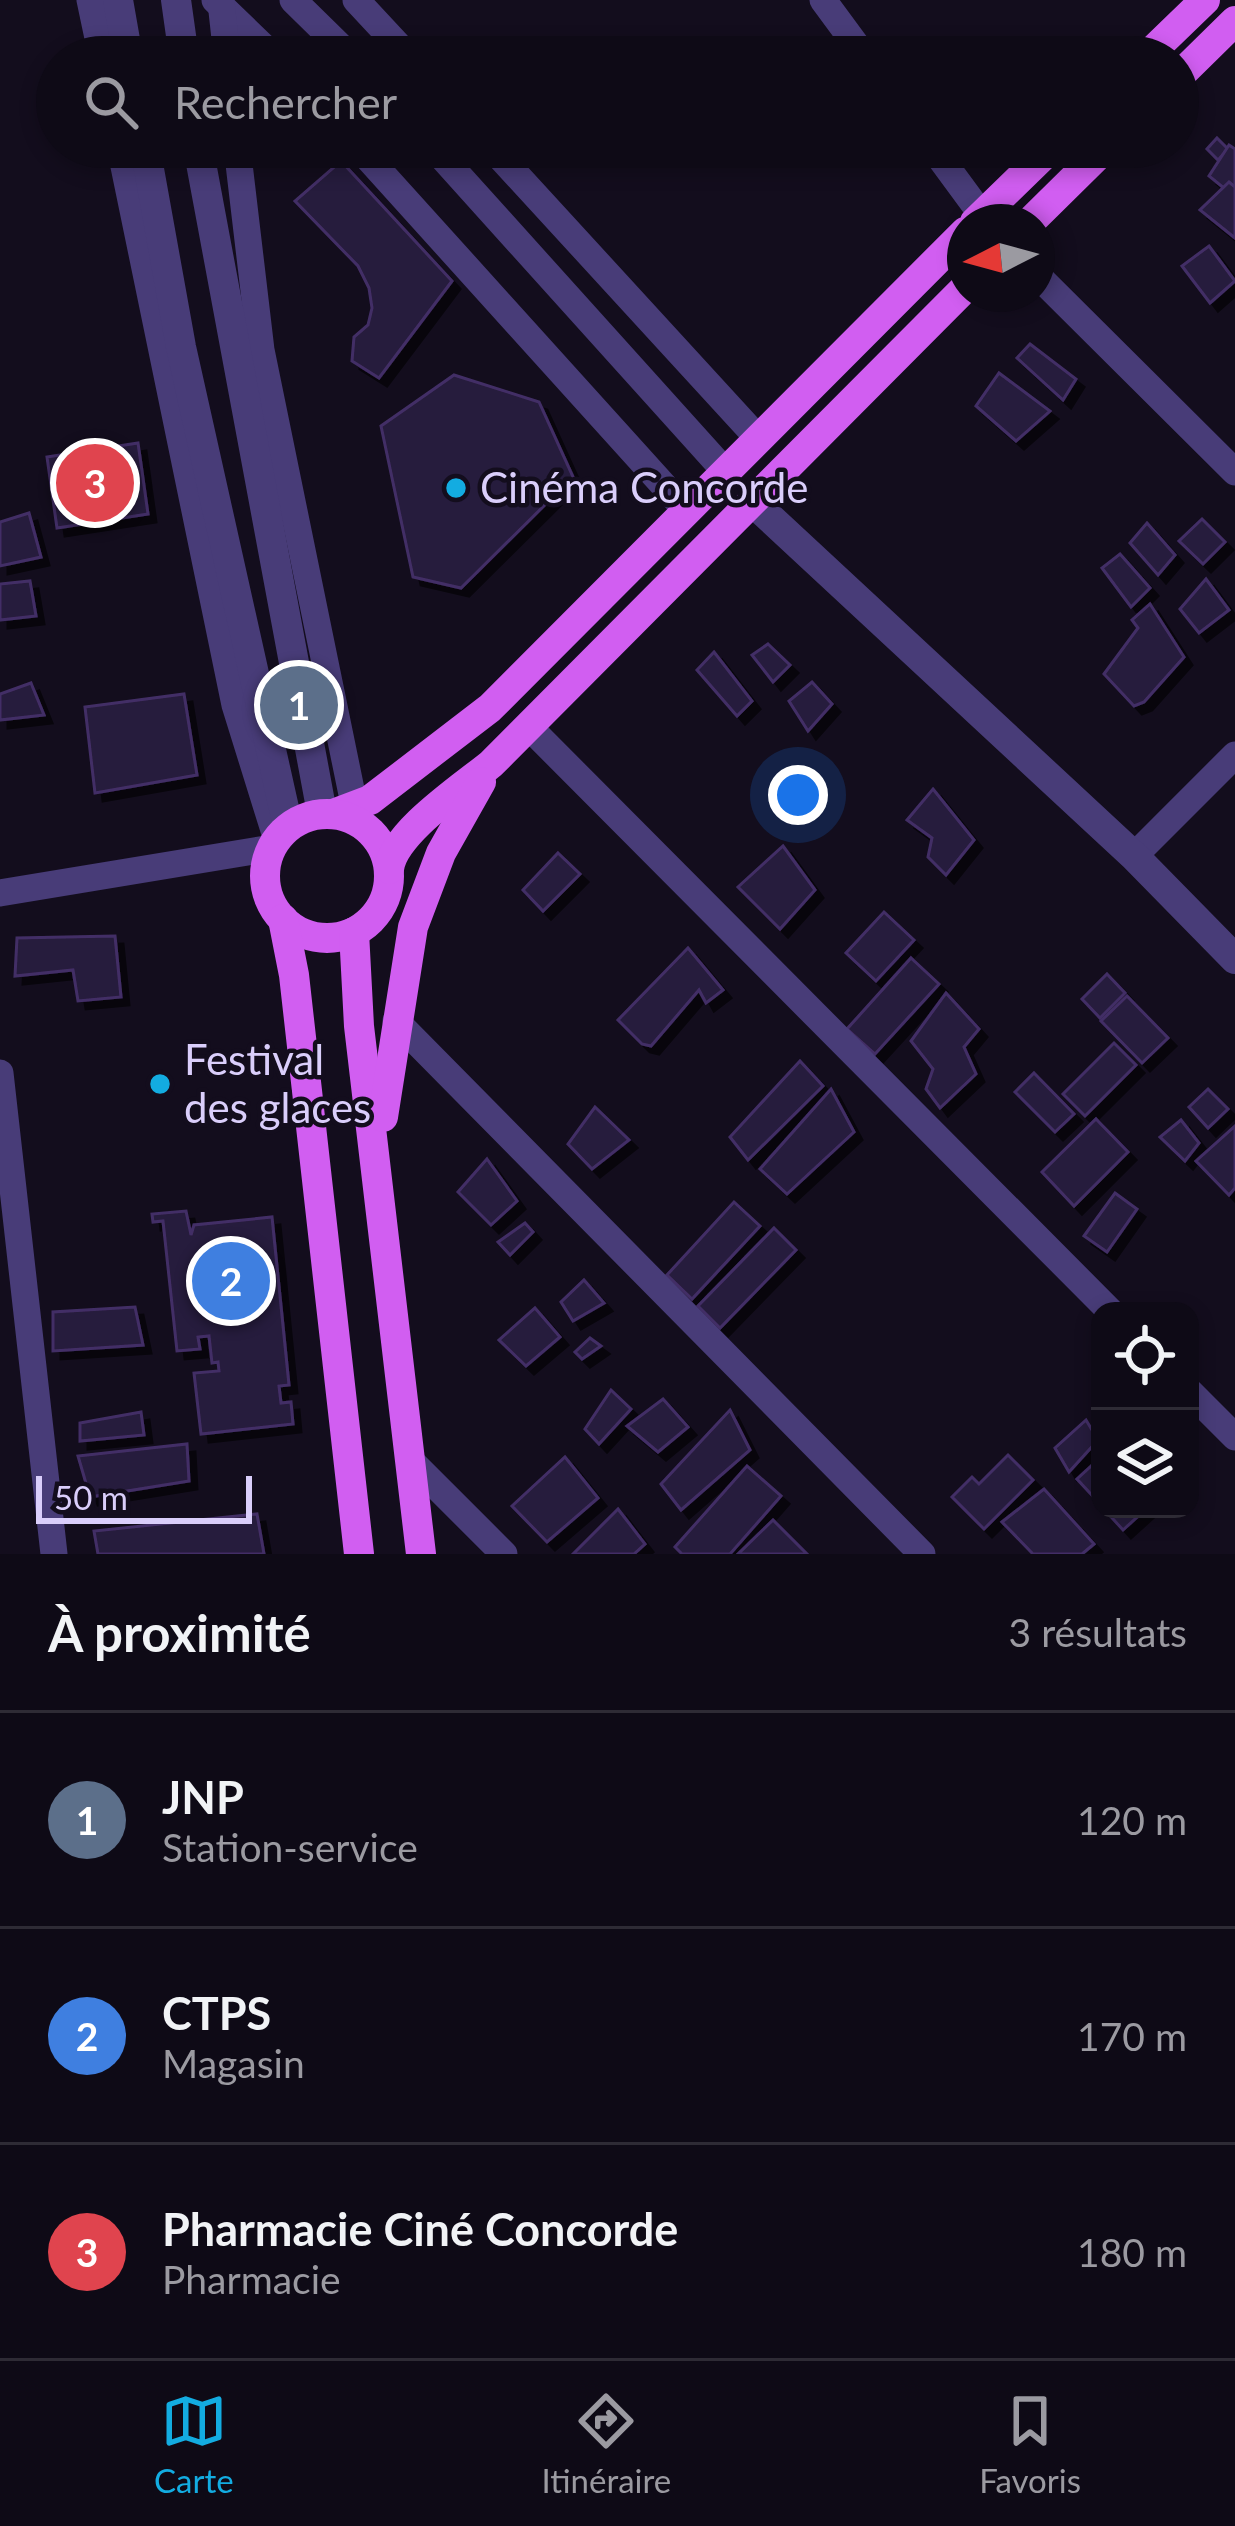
<!DOCTYPE html>
<html lang="fr">
<head>
<meta charset="utf-8">
<style>
  :root { --surface:#0e0a16; --page:#17131f; --text:#f1f3f6; --muted:#9b9aa1; --line:#2e2b35; --accent:#13ace1 }
  body { margin:0; font-family:Lato,sans-serif; background:var(--page); color:var(--text) }
  .controls { position:absolute; right:36px; bottom:36px; display:grid; overflow:hidden; border-radius:24px; box-shadow:0 6px 18px #0003 }
  .controls button { width:108px; height:108px; display:grid; place-items:center; padding:0; border:0; border-bottom:3px solid var(--line); background:var(--surface); color:var(--text); font:60px sans-serif }
  .compass { position:absolute; left:947px; top:204px; width:108px; height:108px; border-radius:50%; background:var(--surface); box-shadow:0 6px 18px #0003; rotate:264deg }
  .scale { position:absolute; left:36px; bottom:30px; width:216px; box-sizing:border-box; padding-left:12px; border:6px solid #dacefb; border-top:0; font-size:33px; line-height:42px; white-space:nowrap; color:#dacefb; -webkit-text-stroke:9px #130d1d; paint-order:stroke }
  .you { position:absolute; left:798px; top:795px; width:42px; height:42px; margin:-30px; border:9px solid #fff; border-radius:50%; background:#1a73e8; box-shadow:0 0 0 18px #1a73e833 }
  .badge { display:grid; place-items:center; width:78px; height:78px; border-radius:50%; background:var(--accent); color:#fff; font-size:39px; font-weight:700 }
  .pin { position:absolute; translate:-50% -50%; border:6px solid #fff; box-shadow:0 3px 12px #0006 }
  .list { margin:0; padding:0; list-style:none }
  h2 { display:flex; justify-content:space-between; align-items:center; height:156px; margin:0; padding:0 48px; font-size:51px }
  h2 small { font-size:39px; font-weight:400; color:var(--muted) }
  .list li { display:grid; grid-template-columns:78px 1fr auto; gap:36px; align-items:center; box-sizing:border-box; height:216px; padding:0 48px; border-top:3px solid var(--line) }
  .list b { display:block; font-size:45px; white-space:nowrap }
  .list p { margin:0; font-size:39px; white-space:nowrap; color:var(--muted) }
  .list em { font-size:39px; font-style:normal; color:var(--muted) }
  .icon { flex:none; width:66px; height:66px; fill:none; stroke:currentColor; stroke-width:2; stroke-linecap:round; stroke-linejoin:round }
  .map { position:relative; flex:none; width:1235px; height:1554px; overflow:hidden }
  .search { position:absolute; background:var(--surface); box-shadow:0 6px 18px #0003; left:36px; right:36px; top:36px; height:132px; display:flex; align-items:center; gap:30px; box-sizing:border-box; padding:0 42px; border-radius:66px; color:var(--muted); font-size:45px }
  .sheet { height:804px; background:var(--surface) }
  nav { display:flex; justify-content:space-around; align-items:center; box-sizing:border-box; height:168px; border-top:3px solid var(--line); background:var(--surface); font-size:33px; color:var(--muted) }
  nav a { display:grid; justify-items:center; gap:6px }
  nav .on { color:var(--accent) }
  .map>svg:first-child { display:block }
</style>
</head>
<body>
<div class="map">
<svg width="1235" height="1554" viewBox="0 0 1235 1554">
  <defs>
    <filter id="shadow"><feDropShadow dx="8" dy="8" stdDeviation="0" flood-color="#0009"/></filter>
  </defs>
  <rect width="100%" height="100%" fill="#130d1d"/>
  <g fill="#271b3c" stroke="#432f66" stroke-width="3" filter="url(#shadow)">
    <path d="M1217 138 1228 149 1218 160 1207 149Z"/>
    <path d="M1229 145 1235 149V197L1209 176Z"/>
    <path d="M341 161 452 281 379 378 352 361 354 337 368 325 372 308 369 288 358 266 295 201Z"/>
    <path d="M1229 182 1235 187V238L1200 210Z"/>
    <path d="M1209 246 1235 281 1210 303 1182 266Z"/>
    <path d="M1030 344 1076 379 1063 400 1017 358Z"/>
    <path d="M999 373 1050 411 1016 441 976 406Z"/>
    <path d="M454 375 539 402 573 477 461 588 413 577 381 426Z"/>
    <path d="M138 443 148 514 57 528 47 457Z"/>
    <path d="M29 513 41 557 0 566V522Z"/>
    <path d="M1202 519 1225 542 1203 564 1179 541Z"/>
    <path d="M1147 523 1175 555 1158 575 1130 543Z"/>
    <path d="M1120 554 1150 588 1131 607 1102 568Z"/>
    <path d="M1206 579 1229 610 1199 633 1180 609Z"/>
    <path d="M30 581 36 616 0 620V584Z"/>
    <path d="M1150 604 1184 657 1144 702 1134 706 1104 674 1138 628 1132 620Z"/>
    <path d="M768 644 790 665 773 682 752 655Z"/>
    <path d="M714 652 752 701 737 716 697 670Z"/>
    <path d="M812 682 832 704 808 731 789 701Z"/>
    <path d="M31 683 44 715 0 720V694Z"/>
    <path d="M184 694 197 775 95 793 85 707Z"/>
    <path d="M933 789 974 840 946 875 928 857 932 838 907 820Z"/>
    <path d="M783 846 815 890 780 929 738 887Z"/>
    <path d="M558 853 580 874 543 911 523 890Z"/>
    <path d="M884 912 914 940 876 981 846 953Z"/>
    <path d="M115 936 121 997 78 1001 73 970 15 976 17 938Z"/>
    <path d="M688 948 723 990 706 1003 699 990 651 1046 642 1044 618 1020Z"/>
    <path d="M911 958 939 984 875 1054 847 1029Z"/>
    <path d="M1107 974 1125 993 1100 1018 1082 999Z"/>
    <path d="M946 993 979 1029 964 1047 976 1074 940 1108 926 1089 933 1069 911 1041Z"/>
    <path d="M1127 996 1168 1038 1142 1063 1101 1021Z"/>
    <path d="M1114 1043 1136 1065 1085 1116 1063 1094Z"/>
    <path d="M800 1061 823 1086 748 1160 730 1137Z"/>
    <path d="M1034 1073 1074 1114 1055 1132 1015 1092Z"/>
    <path d="M831 1089 854 1132 787 1194 760 1169Z"/>
    <path d="M1208 1089 1228 1109 1208 1128 1189 1107Z"/>
    <path d="M595 1107 629 1140 592 1169 568 1144Z"/>
    <path d="M1096 1119 1128 1152 1074 1206 1042 1172Z"/>
    <path d="M1181 1120 1199 1143 1185 1161 1160 1137Z"/>
    <path d="M1235 1126V1188L1229 1195 1196 1161Z"/>
    <path d="M487 1159 517 1201 491 1225 458 1192Z"/>
    <path d="M1115 1193 1137 1209 1107 1252 1084 1236Z"/>
    <path d="M734 1202 760 1226 692 1299 667 1275Z"/>
    <path d="M186 1211 191 1235 194 1225 272 1217 289 1385 279 1386 281 1403 291 1402 293 1424 201 1434 194 1373 219 1371 218 1362 212 1363 209 1336 198 1337 200 1349 177 1351 163 1221 153 1222 152 1214Z"/>
    <path d="M525 1223 533 1232 510 1255 498 1242Z"/>
    <path d="M774 1228 796 1250 720 1328 698 1306Z"/>
    <path d="M584 1280 604 1303 573 1321 561 1302Z"/>
    <path d="M135 1307 143 1345 53 1351V1312Z"/>
    <path d="M535 1308 560 1337 526 1366 499 1340Z"/>
    <path d="M590 1338 601 1346 582 1359 575 1352Z"/>
    <path d="M611 1390 631 1409 599 1444 585 1429Z"/>
    <path d="M663 1399 688 1427 658 1452 627 1426Z"/>
    <path d="M730 1410 750 1450 681 1510 661 1484Z"/>
    <path d="M141 1412 144 1435 80 1441V1423Z"/>
    <path d="M1086 1420 1098 1440 1069 1472 1055 1448Z"/>
    <path d="M187 1444 189 1481 90 1497 78 1456Z"/>
    <path d="M1008 1455 1033 1480 984 1529 952 1497 972 1477 979 1484Z"/>
    <path d="M565 1457 598 1498 547 1542 512 1506Z"/>
    <path d="M1100 1458V1504L1077 1479Z"/>
    <path d="M747 1466 781 1496 730 1554H682L675 1547Z"/>
    <path d="M1044 1489 1094 1544 1082 1554H1033L1002 1522Z"/>
    <path d="M618 1509 645 1544 634 1554H573Z"/>
    <path d="M1104 1509H1146L1123 1530Z"/>
    <path d="M257 1514 264 1554H98L94 1531Z"/>
    <path d="M773 1520 807 1554H738Z"/>
  </g>
  <g fill="none" stroke-linecap="round" stroke-linejoin="round">
    <g stroke="#483c78" stroke-width="27">
      <path d="M90 0 102 57"/>
      <path d="M215 0 274 57"/>
      <path d="M293 0 351 57"/>
      <path d="M356 0 409 57"/>
      <path d="M823 0 865 57"/>
      <path d="M221 2 227 57"/>
      <path d="M120 147 235 705 277 840"/>
      <path d="M237 147 261 350 355 809"/>
      <path d="M358 147 685 509"/>
      <path d="M433 147 724 470"/>
      <path d="M491 147 757 437"/>
      <path d="M932 147 982 215"/>
      <path d="M1037 275 1235 472"/>
      <path d="M528 726 1110 1311"/>
      <path d="M1134 856 1235 755"/>
      <path d="M0 893 272 848"/>
      <path d="M396 1021 922 1554"/>
      <path d="M0 1073 54 1554"/>
      <path d="M1190 1392 1235 1437"/>
      <path d="M410 1460 504 1554"/>
    </g>
    <g stroke="#483c78" stroke-width="30">
      <path d="M118 0 128 57"/>
      <path d="M176 0 184 57"/>
      <path d="M145 147 181 347 288 826"/>
      <path d="M198 147 322 813"/>
      <path d="M755 504 1134 856 1235 959"/>
    </g>
    <g stroke="#d15ef1" stroke-width="30">
      <path d="M1146 57 1205 0"/>
      <path d="M1178 77 1235 21"/>
      <path d="M975 222 1052 147"/>
      <path d="M1030 222 1106 147"/>
      <path d="M333 814 370 800 490 708 965 232"/>
      <circle cx="327" cy="876" r="62"/>
      <path d="M389 869C393 833 463 787 491 764L965 288"/>
      <path d="M283 919 294 975 359 1554"/>
      <path d="M354 932 359 1026 421 1554"/>
      <path d="M383 1117 413 927 441 853 481 782"/>
    </g>
  </g>
  <g fill="#13ace1" stroke="#130d1d" stroke-width="4.5">
    <circle cx="456" cy="488" r="12"/>
    <circle cx="160" cy="1084" r="12"/>
  </g>
  <g text-anchor="middle" stroke-width="9" stroke-linejoin="round" paint-order="stroke">
    <g font-size="42" fill="#dacefb" stroke="#130d1d" text-anchor="start">
      <text x="480" y="503">Cinéma Concorde</text>
      <text x="184" y="1075">Festival<tspan x="184" dy="48">des glaces</tspan></text>
    </g>
  </g>
</svg>
<div class="controls">
<button><svg class="icon" aria-label="locate" viewBox="0 0 24 24"><circle cx="12" cy="12" r="6"/><path d="M12 2v4M12 18v4M2 12h4M18 12h4"/></svg></button>
<button><svg class="icon" aria-label="layers" viewBox="0 0 24 24"><path d="M12 4l9 5-9 5-9-5zM3 14l9 5 9-5"/></svg></button>
</div>
<svg class="compass" viewBox="-18 -18 36 36"><path d="M0-13l5 13h-10z" fill="#e53935"/><path d="M0 13l5-13h-10z" fill="#9b9aa1"/></svg>
<div class="scale">50 m</div>
<div class="you"></div>
<div class="pin badge" style="left:299px;top:705px;background:#5c6f8a">1</div>
<div class="pin badge" style="left:231px;top:1281px;background:#3f7fe0">2</div>
<div class="pin badge" style="left:95px;top:483px;background:#e0444e">3</div>
<div class="search"><svg class="icon" aria-label="search" viewBox="0 0 24 24"><circle cx="10" cy="10" r="6"/><path d="M15 15l6 6"/></svg>Rechercher</div>
</div>
<section class="sheet">
<h2>À proximité<small>3 résultats</small></h2>
<ul class="list">
<li><span class="badge" style="background:#5c6f8a">1</span><div><b>JNP</b><p>Station-service</p></div><em>120 m</em></li>
<li><span class="badge" style="background:#3f7fe0">2</span><div><b>CTPS</b><p>Magasin</p></div><em>170 m</em></li>
<li><span class="badge" style="background:#e0444e">3</span><div><b>Pharmacie Ciné Concorde</b><p>Pharmacie</p></div><em>180 m</em></li>
</ul>
</section>
<nav>
<a class="on"><svg class="icon" aria-label="map" viewBox="0 0 24 24"><path d="M3 6l6-2 6 2 6-2v14l-6 2-6-2-6 2zM9 4v14M15 6v14"/></svg>Carte</a>
<a><svg class="icon" aria-label="directions" viewBox="0 0 24 24"><path d="M12 3l9 9-9 9-9-9zM9 14v-3h6M13 9l2 2-2 2"/></svg>Itinéraire</a>
<a><svg class="icon" aria-label="saved" viewBox="0 0 24 24"><path d="M7 4h10v16l-5-4-5 4z"/></svg>Favoris</a>
</nav>
</body>
</html>
